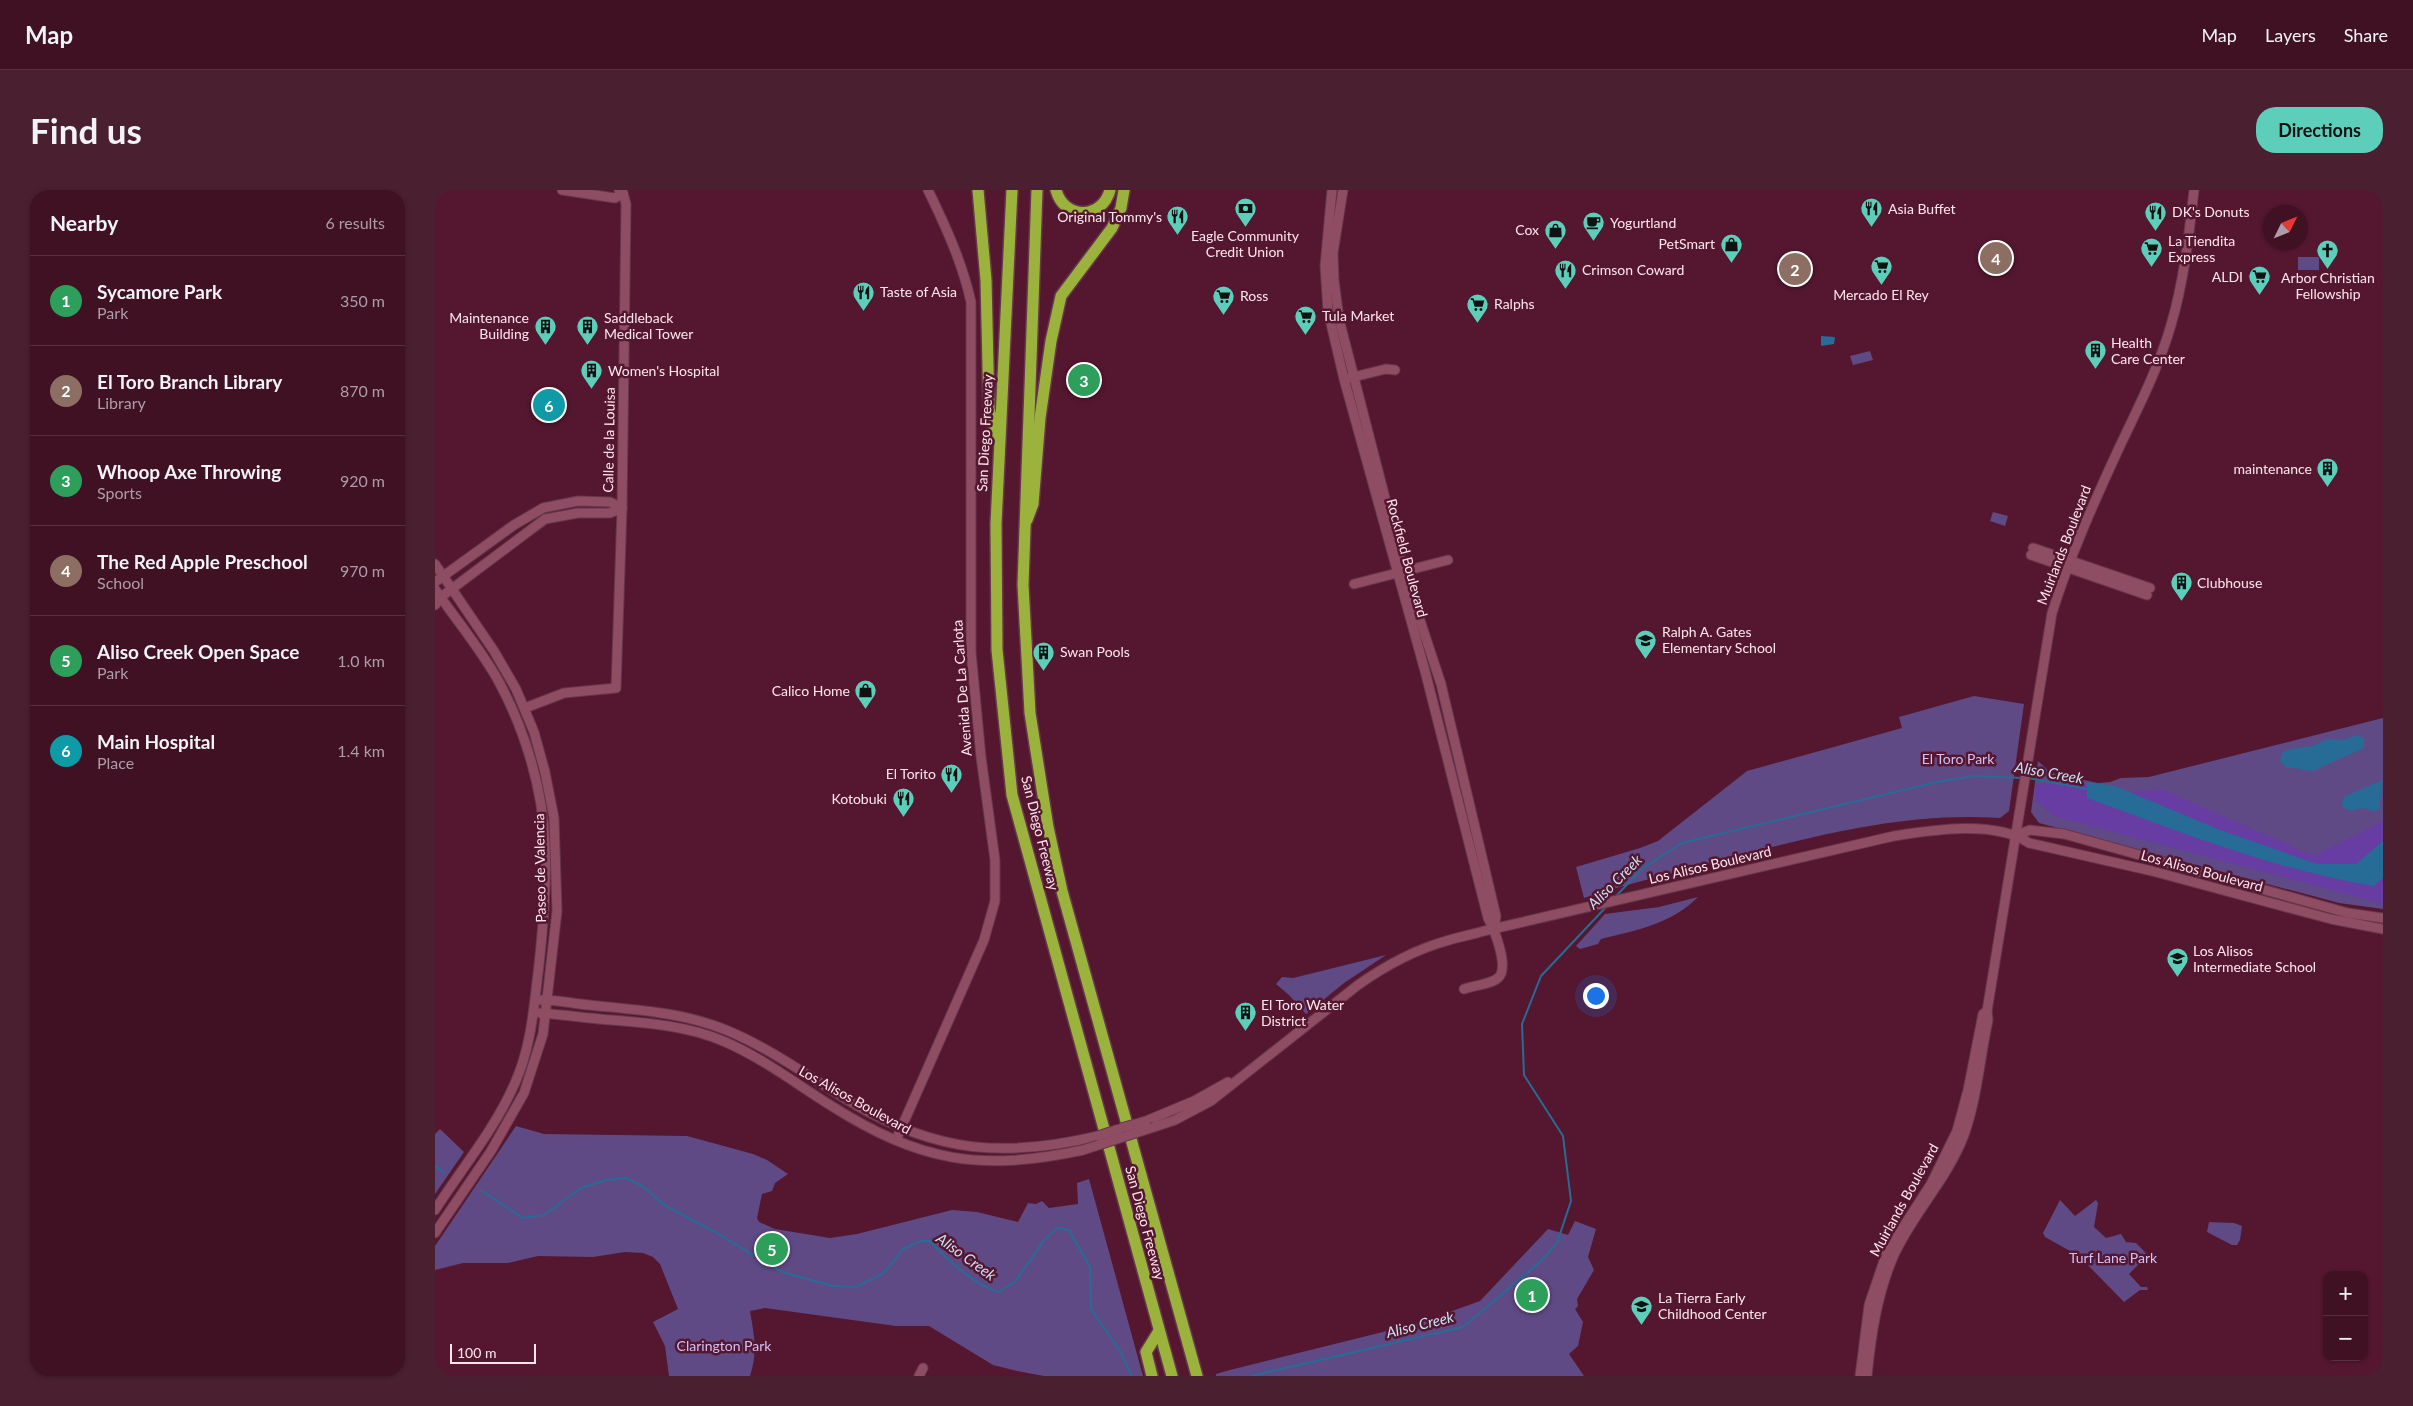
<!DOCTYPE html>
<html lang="en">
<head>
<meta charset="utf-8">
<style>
  :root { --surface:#3f1123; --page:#4a1f30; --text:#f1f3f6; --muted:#ad9da6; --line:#583141; --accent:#5dceb9 }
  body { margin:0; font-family:Lato,sans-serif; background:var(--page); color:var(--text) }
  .controls { position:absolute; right:15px; bottom:15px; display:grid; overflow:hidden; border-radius:10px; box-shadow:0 1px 4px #0004 }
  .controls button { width:45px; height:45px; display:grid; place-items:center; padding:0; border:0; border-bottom:1px solid var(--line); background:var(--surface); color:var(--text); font:25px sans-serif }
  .compass { position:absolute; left:1828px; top:15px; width:45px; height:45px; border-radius:50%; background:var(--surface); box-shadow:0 1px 4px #0004; rotate:47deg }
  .scale { position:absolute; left:15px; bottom:12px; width:86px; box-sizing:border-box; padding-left:5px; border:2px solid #ffe6ed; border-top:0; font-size:14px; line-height:18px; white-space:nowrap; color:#ffe6ed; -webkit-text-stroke:4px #54172f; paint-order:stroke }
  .you { position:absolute; left:1160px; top:805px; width:18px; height:18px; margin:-12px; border:4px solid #fff; border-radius:50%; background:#1a73e8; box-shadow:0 0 0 8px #1a73e833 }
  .badge { display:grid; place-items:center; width:32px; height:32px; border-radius:50%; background:var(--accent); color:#fff; font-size:16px; font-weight:700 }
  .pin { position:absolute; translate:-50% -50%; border:2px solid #fff; box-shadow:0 1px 5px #0006 }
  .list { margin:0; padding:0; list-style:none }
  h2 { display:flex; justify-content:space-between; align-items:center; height:65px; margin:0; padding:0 20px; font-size:21px }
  h2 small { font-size:16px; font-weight:400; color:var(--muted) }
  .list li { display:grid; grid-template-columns:32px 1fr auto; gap:15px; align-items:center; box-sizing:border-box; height:90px; padding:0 20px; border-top:1px solid var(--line) }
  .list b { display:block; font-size:19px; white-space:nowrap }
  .list p { margin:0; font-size:16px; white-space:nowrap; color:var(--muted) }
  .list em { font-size:16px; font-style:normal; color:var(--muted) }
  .map { position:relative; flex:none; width:1948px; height:1186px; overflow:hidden; border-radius:20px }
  header { display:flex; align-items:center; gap:30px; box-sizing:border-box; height:70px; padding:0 25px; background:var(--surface); border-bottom:1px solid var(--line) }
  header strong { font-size:24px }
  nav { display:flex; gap:28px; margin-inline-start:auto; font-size:18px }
  .intro { display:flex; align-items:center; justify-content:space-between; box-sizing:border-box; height:120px; padding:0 30px }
  h1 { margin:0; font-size:35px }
  .button { padding:12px 22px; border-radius:20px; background:var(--accent); color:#111; font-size:18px; font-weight:700 }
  main { display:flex; gap:30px; padding:0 30px }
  aside { flex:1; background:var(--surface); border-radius:20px; box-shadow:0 1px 4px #0004 }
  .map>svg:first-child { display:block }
</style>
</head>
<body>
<header>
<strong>Map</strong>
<nav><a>Map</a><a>Layers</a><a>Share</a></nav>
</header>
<div class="intro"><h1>Find us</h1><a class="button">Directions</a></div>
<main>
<aside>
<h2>Nearby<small>6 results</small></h2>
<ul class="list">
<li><span class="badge" style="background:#2e9e5b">1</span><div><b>Sycamore Park</b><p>Park</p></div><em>350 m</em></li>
<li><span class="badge" style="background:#8d6e63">2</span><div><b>El Toro Branch Library</b><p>Library</p></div><em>870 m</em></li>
<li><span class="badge" style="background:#2e9e5b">3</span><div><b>Whoop Axe Throwing</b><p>Sports</p></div><em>920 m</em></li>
<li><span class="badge" style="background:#8d6e63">4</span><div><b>The Red Apple Preschool</b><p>School</p></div><em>970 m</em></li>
<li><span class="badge" style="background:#2e9e5b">5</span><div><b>Aliso Creek Open Space</b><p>Park</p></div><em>1.0 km</em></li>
<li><span class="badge" style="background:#0f9aa8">6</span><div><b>Main Hospital</b><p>Place</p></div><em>1.4 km</em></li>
</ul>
</aside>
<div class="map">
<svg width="1948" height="1186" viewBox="0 0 1948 1186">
  <rect width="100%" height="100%" fill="#54172f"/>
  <g fill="#604a85">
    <rect x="1863" y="67" width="21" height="13"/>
    <path d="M1435 161 1438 170 1418 175 1415 166Z"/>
    <path d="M1558 322 1573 326 1570 336 1555 331Z"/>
    <path d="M1539 506 1589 514 1574 621 1565 628C1468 621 1370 648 1277 673 1234 684 1191 694 1149 708L1141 677 1205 658 1223 651 1312 581 1467 538 1464 527Z"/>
    <path d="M1948 528V719L1904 713 1604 633 1596 622 1603 571 1616 583 1663 593 1675 592 1686 588 1714 587Z"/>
    <path d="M1263 707C1236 734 1202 740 1166 749L1163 754 1145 759 1141 756 1170 724 1224 717Z"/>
    <path d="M951 765 909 793 871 824 854 805 841 794 847 787 858 788Z"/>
    <path d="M81 936 109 944 252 946 318 964 332 970 353 984 340 993 337 1001 327 1004 322 1028 324 1032 340 1039 395 1048 422 1044 517 1020 542 1022 583 1032 593 1013 601 1014 607 1011 614 1018 643 1014 642 993 654 989 708 1186H609L582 1181 558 1175 494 1136H461L330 1118 315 1121C319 1145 323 1162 315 1186H234L230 1156 218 1132 243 1119 225 1074 218 1067 208 1063 190 1062 158 1067 103 1066 73 1073H28L0 1080V1056Z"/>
    <path d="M5 939 29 962 0 1004V944Z"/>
    <path d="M1625 1010 1640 1026 1661 1010 1663 1013 1659 1037 1671 1048 1686 1044 1691 1052 1701 1053 1713 1065 1694 1084 1706 1097H1712L1713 1100H1705L1689 1112 1644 1066 1610 1047 1608 1043Z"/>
    <path d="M1140 1031 1161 1039 1153 1067 1159 1080 1142 1109 1143 1116 1140 1119 1148 1132 1143 1156 1134 1164 1149 1186H781V1184L795 1180 984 1133 1045 1111 1113 1039 1133 1045Z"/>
    <path d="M1774 1032 1799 1033 1807 1036 1805 1050 1802 1055H1797L1772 1042Z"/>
  </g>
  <path fill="#673ca3" d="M1646 593 1682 604 1726 599 1879 666 1948 631V714L1619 626 1600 610 1602 594Z"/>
  <g fill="#266c96">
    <path d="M1386 146 1400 147 1399 154 1386 156Z"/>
    <path d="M1923 545 1929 548V558L1878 581 1851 577 1845 571 1847 563 1855 559 1878 556 1892 549 1908 550Z"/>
    <path d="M1948 590 1944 620 1939 621 1928 618 1915 621 1908 618 1907 612 1910 606Z"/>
    <path d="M1652 592 1680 596 1785 640 1882 674H1921L1948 651V688L1939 696C1840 680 1746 642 1652 608Z"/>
  </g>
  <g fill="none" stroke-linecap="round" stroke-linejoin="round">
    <g stroke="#266c96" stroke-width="2">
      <path d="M1593 588 1652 599"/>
      <path d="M1180 707 1207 679 1247 653 1502 592 1539 586 1588 588"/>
      <path d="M0 976 10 983"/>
      <path d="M47 1001 88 1028 109 1025 146 998 171 990 191 988 209 997 229 1015 280 1042 347 1082 398 1096 421 1097 449 1083 468 1059 486 1051H495C511 1069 540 1095 563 1102L580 1092 610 1049 623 1038 634 1040 655 1077 656 1119 685 1161 697 1186"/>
      <path d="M816 1186 1028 1137 1105 1072 1122 1053 1136 1011 1128 946 1089 885 1087 834 1106 786 1172 716"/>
    </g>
    <defs>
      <g id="secondary">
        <path d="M127 0 180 8 188 3"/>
        <path d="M897 0 890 76 893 121 909 189 990 481 1053 728C1059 739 1075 778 1063 788 1055 795 1039 795 1029 799"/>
        <path d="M908 0 898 63 899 90 904 129 969 382 1006 494 1061 726 1059 739"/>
        <path d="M914 188 951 179 960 180"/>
        <path d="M1598 358 1715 398"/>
        <path d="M1596 365 1712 405"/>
        <path d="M0 374 59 461 81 499 99 542 110 582 119 628 122 721 108 844 89 903 56 961 0 1043"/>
        <path d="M0 392 79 335 108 318 143 311 175 312 187 318"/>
        <path d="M919 394 1013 370"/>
        <path d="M0 399C21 430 46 459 64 492 90 540 108 600 110 654 112 692 108 737 104 775 99 814 97 855 80 893 60 939 27 978 0 1020"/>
        <path d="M0 415 6 407 110 329 143 323H175L187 318"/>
        <path d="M90 518 129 503 181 498 187 318 191 14 188 3 184 0"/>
        <path d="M1582 645 1595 640 1629 644 1913 723 1948 728"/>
        <path d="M105 810C121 809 138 814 154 815 201 820 247 822 291 840 337 859 377 889 419 914 503 963 570 968 663 946"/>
        <path d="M105 823C129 825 152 828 176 830 214 833 253 836 288 851 326 867 360 893 395 915 485 972 545 982 648 960"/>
        <path d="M711 931 759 911 793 892"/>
        <path d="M719 937 740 930 776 911 923 795C950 776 979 760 1011 751 1023 747 1036 745 1049 741L1459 646C1498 640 1560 630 1594 653L1717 681 1896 729 1948 739"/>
        <path d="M461 950 549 750 560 711V670L546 567 536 462V112C527 72 511 37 493 0"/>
        <path d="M484 1186 488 1178"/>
        <path d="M1425 1186 1434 1115 1452 1062 1496 994 1522 941 1533 900 1548 824 1552 821"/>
        <path d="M1432 1186C1436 1145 1442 1105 1458 1067 1477 1024 1512 990 1529 945 1542 909 1545 867 1553 830L1552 821 1617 423C1635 366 1659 312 1684 258 1703 218 1724 177 1736 135 1749 91 1754 45 1759 0"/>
      </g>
      <g id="highway">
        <path d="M543 0 551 90 554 219 561 244"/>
        <path d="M577 0 561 334 562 460 577 605 737 1186"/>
        <path d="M602 0 588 395 595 523 613 637 627 701 762 1186"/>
        <path d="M621 0C629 30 667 30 675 0"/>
        <path d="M592 330 598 314 605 228 616 151 626 106 677 38 686 18 689 0"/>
        <path d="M717 1186 711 1162 724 1141"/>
      </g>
    </defs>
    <use href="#secondary" stroke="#67374b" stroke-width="11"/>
    <use href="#highway" stroke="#67374b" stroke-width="14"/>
    <use href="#secondary" stroke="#8f4d63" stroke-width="9"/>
    <use href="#highway" stroke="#9bb23d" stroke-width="11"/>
    <defs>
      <g id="secondary-bridge">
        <path d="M686 938 711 931"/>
        <path d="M663 946 684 939"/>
        <path d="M648 960 719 937"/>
      </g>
    </defs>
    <use href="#secondary-bridge" stroke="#67374b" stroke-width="11" stroke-linecap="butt"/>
    <use href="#secondary-bridge" stroke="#8f4d63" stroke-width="9"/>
  </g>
  <defs>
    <symbol id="bank-pin" viewBox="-11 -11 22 30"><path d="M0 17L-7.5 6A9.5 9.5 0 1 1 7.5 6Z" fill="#5dceb9" stroke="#54172f"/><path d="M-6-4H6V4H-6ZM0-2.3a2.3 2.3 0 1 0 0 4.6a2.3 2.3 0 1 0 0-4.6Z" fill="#111"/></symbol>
    <symbol id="restaurant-pin" viewBox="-11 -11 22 30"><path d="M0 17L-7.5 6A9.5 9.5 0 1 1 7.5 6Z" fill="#5dceb9" stroke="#54172f"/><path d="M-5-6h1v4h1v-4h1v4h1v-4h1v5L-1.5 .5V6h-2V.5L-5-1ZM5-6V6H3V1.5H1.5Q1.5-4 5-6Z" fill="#111"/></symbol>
    <symbol id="cafe-pin" viewBox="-11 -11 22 30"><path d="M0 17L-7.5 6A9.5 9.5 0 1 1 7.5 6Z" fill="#5dceb9" stroke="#54172f"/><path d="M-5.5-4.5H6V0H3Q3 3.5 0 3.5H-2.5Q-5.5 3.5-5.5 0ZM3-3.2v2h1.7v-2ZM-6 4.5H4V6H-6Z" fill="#111"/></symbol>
    <symbol id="shop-pin" viewBox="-11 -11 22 30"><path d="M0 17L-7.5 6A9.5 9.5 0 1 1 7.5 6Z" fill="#5dceb9" stroke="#54172f"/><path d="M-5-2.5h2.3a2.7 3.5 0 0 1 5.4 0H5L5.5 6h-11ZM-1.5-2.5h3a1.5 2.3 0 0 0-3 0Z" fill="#111"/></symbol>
    <symbol id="supermarket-pin" viewBox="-11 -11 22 30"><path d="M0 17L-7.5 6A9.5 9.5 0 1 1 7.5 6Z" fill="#5dceb9" stroke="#54172f"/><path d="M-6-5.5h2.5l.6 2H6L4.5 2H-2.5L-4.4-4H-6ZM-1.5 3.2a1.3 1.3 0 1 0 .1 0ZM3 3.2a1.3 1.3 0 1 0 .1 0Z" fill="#111"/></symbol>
    <symbol id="church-pin" viewBox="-11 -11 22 30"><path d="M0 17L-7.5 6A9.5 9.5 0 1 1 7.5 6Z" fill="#5dceb9" stroke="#54172f"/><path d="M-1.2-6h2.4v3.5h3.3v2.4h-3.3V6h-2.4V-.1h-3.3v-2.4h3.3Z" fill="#111"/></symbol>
    <symbol id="building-pin" viewBox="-11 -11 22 30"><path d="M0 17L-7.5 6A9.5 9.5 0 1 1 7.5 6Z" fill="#5dceb9" stroke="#54172f"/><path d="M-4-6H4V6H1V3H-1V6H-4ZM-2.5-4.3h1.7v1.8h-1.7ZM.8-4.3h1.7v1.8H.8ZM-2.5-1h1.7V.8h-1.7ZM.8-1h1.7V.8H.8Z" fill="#111"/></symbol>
    <symbol id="school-pin" viewBox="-11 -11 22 30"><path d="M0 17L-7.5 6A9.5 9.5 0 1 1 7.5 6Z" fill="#5dceb9" stroke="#54172f"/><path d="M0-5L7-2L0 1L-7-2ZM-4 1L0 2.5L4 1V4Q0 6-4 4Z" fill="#111"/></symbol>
  </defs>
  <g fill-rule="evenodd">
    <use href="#bank-pin" x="798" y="6" width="25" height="34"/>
    <use href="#restaurant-pin" x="1424" y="6" width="25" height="34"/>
    <use href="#restaurant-pin" x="1708" y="10" width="25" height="34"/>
    <use href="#restaurant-pin" x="730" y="14" width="25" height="34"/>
    <use href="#cafe-pin" x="1146" y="20" width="25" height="34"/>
    <use href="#shop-pin" x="1108" y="28" width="25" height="34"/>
    <use href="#shop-pin" x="1284" y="42" width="25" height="34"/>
    <use href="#supermarket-pin" x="1704" y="46" width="25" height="34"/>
    <use href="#church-pin" x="1880" y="48" width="25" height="34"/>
    <use href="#supermarket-pin" x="1434" y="64" width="25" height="34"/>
    <use href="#restaurant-pin" x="1118" y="68" width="25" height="34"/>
    <use href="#supermarket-pin" x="1812" y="74" width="25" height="34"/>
    <use href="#restaurant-pin" x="416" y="90" width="25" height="34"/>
    <use href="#supermarket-pin" x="776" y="94" width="25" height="34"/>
    <use href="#supermarket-pin" x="1030" y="102" width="25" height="34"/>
    <use href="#supermarket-pin" x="858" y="114" width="25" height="34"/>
    <use href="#building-pin" x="98" y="124" width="25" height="34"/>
    <use href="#building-pin" x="140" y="124" width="25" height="34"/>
    <use href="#building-pin" x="1648" y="148" width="25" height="34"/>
    <use href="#building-pin" x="144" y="168" width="25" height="34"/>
    <use href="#building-pin" x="1880" y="266" width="25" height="34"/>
    <use href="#building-pin" x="1734" y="380" width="25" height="34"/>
    <use href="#school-pin" x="1198" y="438" width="25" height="34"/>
    <use href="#building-pin" x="596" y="450" width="25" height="34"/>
    <use href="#shop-pin" x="418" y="488" width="25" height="34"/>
    <use href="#restaurant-pin" x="504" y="572" width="25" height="34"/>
    <use href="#restaurant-pin" x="456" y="596" width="25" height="34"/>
    <use href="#school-pin" x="1730" y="756" width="25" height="34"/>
    <use href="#building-pin" x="798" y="810" width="25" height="34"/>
    <use href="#school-pin" x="1194" y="1104" width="25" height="34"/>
  </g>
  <g text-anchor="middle" stroke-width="5" stroke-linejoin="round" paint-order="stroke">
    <g font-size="14" fill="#ffe6ed" stroke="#54172f" text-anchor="start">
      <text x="1453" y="24">Asia Buffet</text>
      <text x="1737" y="27">DK's Donuts</text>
      <text x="727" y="32" text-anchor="end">Original Tommy's</text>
      <text x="1175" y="38">Yogurtland</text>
      <text x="1104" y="45" text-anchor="end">Cox</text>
      <text x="810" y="51" text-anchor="middle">Eagle Community<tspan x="810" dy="16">Credit Union</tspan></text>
      <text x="1733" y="56">La Tiendita<tspan x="1733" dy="16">Express</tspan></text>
      <text x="1280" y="59" text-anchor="end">PetSmart</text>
      <text x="1147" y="85">Crimson Coward</text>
      <text x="1808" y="92" text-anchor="end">ALDI</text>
      <text x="1893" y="93" text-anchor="middle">Arbor Christian<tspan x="1893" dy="16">Fellowship</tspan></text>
      <text x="445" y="107">Taste of Asia</text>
      <text x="1446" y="110" text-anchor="middle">Mercado El Rey</text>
      <text x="805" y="111">Ross</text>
      <text x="1059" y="119">Ralphs</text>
      <text x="887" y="131">Tula Market</text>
      <text x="94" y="133" text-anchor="end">Maintenance<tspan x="94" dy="16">Building</tspan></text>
      <text x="169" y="133">Saddleback<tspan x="169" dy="16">Medical Tower</tspan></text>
      <text x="1676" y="158">Health<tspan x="1676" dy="16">Care Center</tspan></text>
      <text x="173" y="186">Women's Hospital</text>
      <text x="1877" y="284" text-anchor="end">maintenance</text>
      <text x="1762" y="398">Clubhouse</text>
      <text x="1227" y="447">Ralph A. Gates<tspan x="1227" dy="16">Elementary School</tspan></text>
      <text x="625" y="467">Swan Pools</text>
      <text x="415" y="506" text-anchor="end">Calico Home</text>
      <text x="501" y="589" text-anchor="end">El Torito</text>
      <text x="452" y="614" text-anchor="end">Kotobuki</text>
      <text x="1758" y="766">Los Alisos<tspan x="1758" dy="16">Intermediate School</tspan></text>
      <text x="826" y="820">El Toro Water<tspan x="826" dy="16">District</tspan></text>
      <text x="1223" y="1113">La Tierra Early<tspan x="1223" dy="16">Childhood Center</tspan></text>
    </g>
    <g font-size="14" fill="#ffe6ed" stroke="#54172f">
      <text transform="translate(550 243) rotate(-87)" y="5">San Diego Freeway</text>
      <text transform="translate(174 250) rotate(-89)" y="5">Calle de la Louisa</text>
      <text transform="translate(1629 355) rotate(-69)" y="5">Muirlands Boulevard</text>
      <text transform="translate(972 368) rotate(75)" y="5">Rockfield Boulevard</text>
      <text transform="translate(527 498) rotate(-94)" y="5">Avenida De La Carlota</text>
      <text transform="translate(605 643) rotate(76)" y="5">San Diego Freeway</text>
      <text transform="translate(1275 675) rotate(-13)" y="5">Los Alisos Boulevard</text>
      <text transform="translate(105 678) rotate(-91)" y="5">Paseo de Valencia</text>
      <text transform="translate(1767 681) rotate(15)" y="5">Los Alisos Boulevard</text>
      <text transform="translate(420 910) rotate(29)" y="5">Los Alisos Boulevard</text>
      <text transform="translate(1469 1010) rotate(-61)" y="5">Muirlands Boulevard</text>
      <text transform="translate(710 1033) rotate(75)" y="5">San Diego Freeway</text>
    </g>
    <g font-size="14" fill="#d2c1f7" stroke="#54172f">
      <text x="1523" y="574">El Toro Park</text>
      <text x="1678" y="1073">Turf Lane Park</text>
      <text x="289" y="1161">Clarington Park</text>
    </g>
    <g font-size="15" font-style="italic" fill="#c8e2f5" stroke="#54172f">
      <text transform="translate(1614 583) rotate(10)" y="5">Aliso Creek</text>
      <text transform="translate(1180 692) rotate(-45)" y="5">Aliso Creek</text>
      <text transform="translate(531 1067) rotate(36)" y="5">Aliso Creek</text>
      <text transform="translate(985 1135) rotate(-14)" y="5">Aliso Creek</text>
    </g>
  </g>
</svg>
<div class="controls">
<button>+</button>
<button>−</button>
</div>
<svg class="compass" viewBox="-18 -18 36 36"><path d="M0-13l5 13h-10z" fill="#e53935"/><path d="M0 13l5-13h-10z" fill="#ad9da6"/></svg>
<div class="scale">100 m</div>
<div class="you"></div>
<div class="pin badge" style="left:1097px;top:1105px;background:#2e9e5b">1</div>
<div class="pin badge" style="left:1360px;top:79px;background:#8d6e63">2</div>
<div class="pin badge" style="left:649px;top:190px;background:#2e9e5b">3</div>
<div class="pin badge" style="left:1561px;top:68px;background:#8d6e63">4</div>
<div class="pin badge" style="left:337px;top:1059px;background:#2e9e5b">5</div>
<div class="pin badge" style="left:114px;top:215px;background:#0f9aa8">6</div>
</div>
</main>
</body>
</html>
